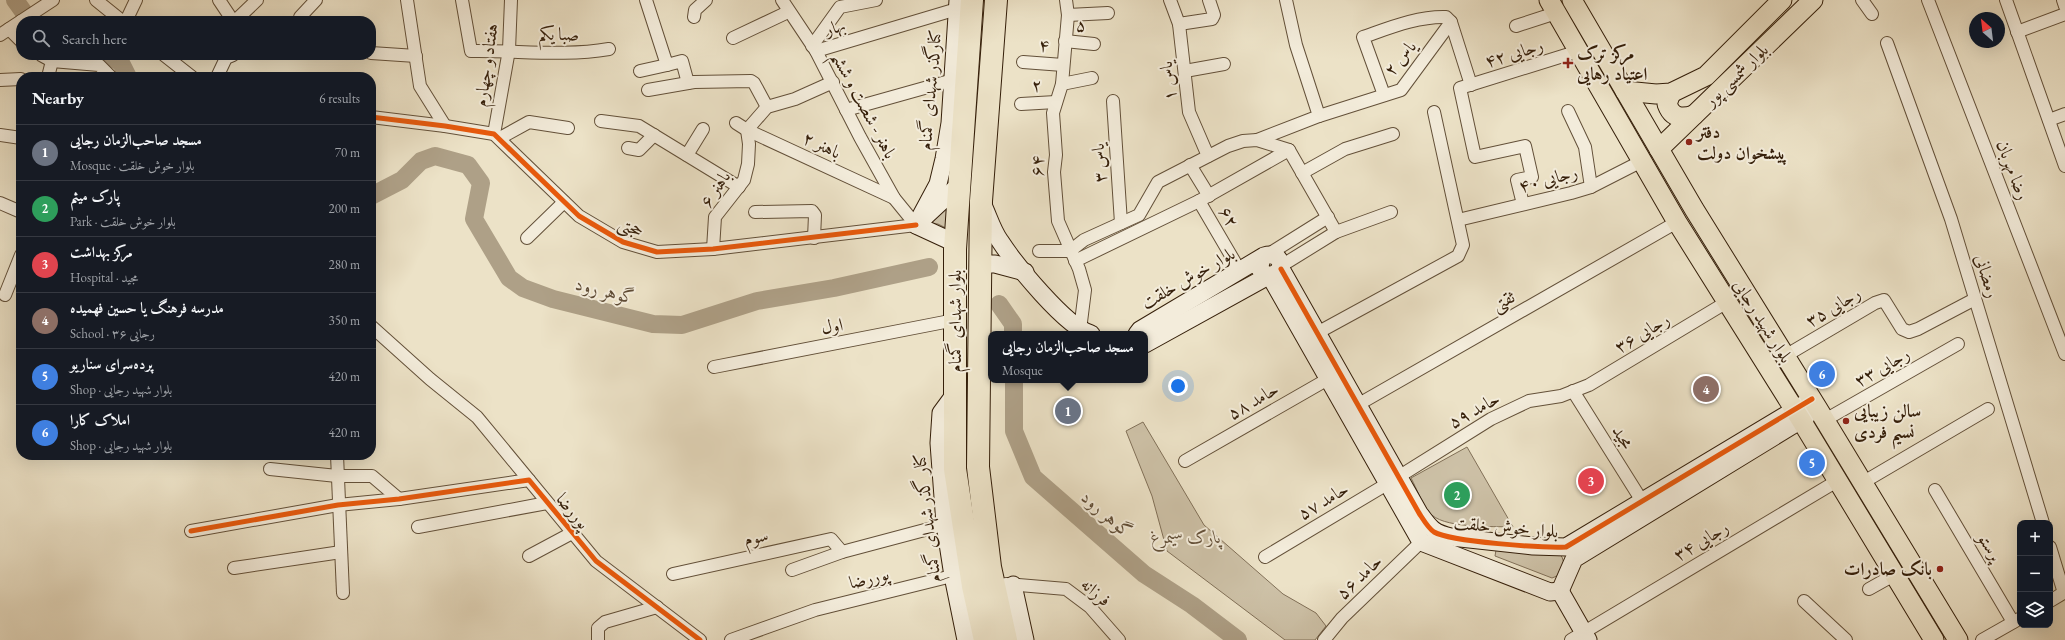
<!DOCTYPE html>
<html lang="en">
<head>
<meta charset="utf-8">
<style>
  :root { --surface:#171b24; --page:#242831; --text:#f1f3f6; --muted:#9ea1a6; --line:#363941; --accent:#8c9099 }
  body { margin:0; font-family:"EB Garamond",Amiri,serif; background:var(--page); color:var(--text) }
  .controls { position:absolute; right:12px; bottom:12px; display:grid; overflow:hidden; border-radius:8px; box-shadow:0 4px 16px #0002 }
  .controls button { width:36px; height:36px; display:grid; place-items:center; padding:0; border:0; border-bottom:1px solid var(--line); background:var(--surface); color:var(--text); font:20px sans-serif }
  .compass { position:absolute; left:1969px; top:12px; width:36px; height:36px; border-radius:50%; background:var(--surface); box-shadow:0 4px 16px #0002; rotate:332deg }
  .you { position:absolute; left:1178px; top:386px; width:14px; height:14px; margin:-10px; border:3px solid #fff; border-radius:50%; background:#1a73e8; box-shadow:0 0 0 6px #1a73e833 }
  .badge { display:grid; place-items:center; width:26px; height:26px; border-radius:50%; background:var(--accent); color:#fff; font-size:13px; font-weight:700 }
  .pin { position:absolute; translate:-50% -50%; border:2px solid #fff; box-shadow:0 1px 4px #0006 }
  .popup { position:absolute; left:988px; top:331px; width:160px; height:52px; box-sizing:border-box; display:grid; place-content:center; border-radius:8px; background:var(--surface); filter:drop-shadow(0 1px 3px #0005); font-size:13px; white-space:nowrap; color:var(--muted) }
  .popup b { font-size:15px; color:var(--text) }
  .popup::after { content:''; position:absolute; left:50%; top:100%; margin-left:-8px; border:8px solid transparent; border-top-color:var(--surface) }
  .list { margin:0; padding:0; list-style:none }
  h2 { display:flex; justify-content:space-between; align-items:center; height:52px; margin:0; padding:0 16px; font-size:17px }
  h2 small { font-size:13px; font-weight:400; color:var(--muted) }
  .list li { display:grid; grid-template-columns:26px 1fr auto; gap:12px; align-items:center; box-sizing:border-box; height:56px; padding:0 16px; border-top:1px solid var(--line) }
  .list b { display:block; font-size:15px; white-space:nowrap }
  .list p { margin:0; font-size:13px; white-space:nowrap; color:var(--muted) }
  .list em { font-size:13px; font-style:normal; color:var(--muted) }
  .icon { flex:none; width:22px; height:22px; fill:none; stroke:currentColor; stroke-width:2; stroke-linecap:round; stroke-linejoin:round }
  .map { position:relative; flex:none; width:2065px; height:640px; overflow:hidden }
  .search { position:absolute; background:var(--surface); box-shadow:0 4px 16px #0002; left:16px; top:16px; width:360px; height:44px; display:flex; align-items:center; gap:10px; box-sizing:border-box; padding:0 14px; border-radius:16px; color:var(--muted); font-size:15px }
  .panel { position:absolute; background:var(--surface); box-shadow:0 4px 16px #0002; left:16px; top:72px; width:360px; height:388px; border-radius:16px }
  .map>svg:first-child { display:block }
</style>
</head>
<body>
<div class="map">
<svg width="2065" height="640" viewBox="0 0 2065 640">
  <rect width="100%" height="100%" fill="#ece2c7"/>
  <filter id="stains"><feTurbulence type="fractalNoise" baseFrequency=".005" numOctaves="4"/><feColorMatrix values="0 0 0 0 .2 0 0 0 0 .09 0 0 0 0 .02 0 0 0 .5 -.17"/></filter>
  <radialGradient id="worn" r=".72"><stop offset=".6" stop-color="#630" stop-opacity="0"/><stop offset="1" stop-color="#630" stop-opacity=".3"/></radialGradient>
  <g fill="#cdc1a7" stroke="#817058">
    <path d="M949 202 950 230 938 224 923 223Z"/>
    <path d="M1143 422 1204 525 1283 594 1316 613 1326 626 1315 640H1285L1167 551 1152 496 1126 431Z"/>
    <path d="M1467 447 1513 527C1493 526 1441 529 1429 512 1421 502 1417 489 1411 478Z"/>
    <path d="M1496 550 1557 552 1562 557 1564 563 1557 576 1552 578 1495 556Z"/>
  </g>
  <g fill="none" stroke-linecap="round" stroke-linejoin="round">
    <g stroke="#aea087" stroke-width="18">
      <path d="M15 0 30 21"/>
      <path d="M109 55 121 63 128 77"/>
      <path d="M371 196 402 180 421 161 435 156 468 165 481 183 474 219 509 278 523 288 553 299 653 324 682 325 757 301 834 288 929 267"/>
      <path d="M999 304 1013 324V334"/>
      <path d="M1014 380V431L1033 477 1144 574 1192 605 1238 640"/>
    </g>
    <defs>
      <g id="street">
        <path d="M96 0 122 21"/>
        <path d="M219 0 233 21"/>
        <path d="M407 0 420 86 445 126"/>
        <path d="M462 0 471 51C516 50 563 57 609 49"/>
        <path d="M646 0 667 65 682 61 688 83"/>
        <path d="M782 0 816 51 860 137 894 198 916 225"/>
        <path d="M1066 0 1068 15 1062 84 1053 113 1056 155 1054 172 1058 221 1079 269 1085 290 1080 330"/>
        <path d="M1170 0 1179 24 1189 112 1208 156"/>
        <path d="M1862 0 1872 14"/>
        <path d="M1928 0 2065 354"/>
        <path d="M2006 0 2065 166"/>
        <path d="M2063 0 2065 6"/>
        <path d="M1068 15 1108 13"/>
        <path d="M300 17 316 0"/>
        <path d="M694 17 695 10 706 0"/>
        <path d="M21 21 53 0"/>
        <path d="M126 21 136 0"/>
        <path d="M235 21 257 0"/>
        <path d="M1179 24 1212 19 1214 15 1209 0"/>
        <path d="M1516 26 1556 13"/>
        <path d="M9 29 21 41"/>
        <path d="M2017 32 2065 14"/>
        <path d="M0 35 21 21"/>
        <path d="M733 38 788 12"/>
        <path d="M1065 41 1094 44"/>
        <path d="M1887 43 1951 219 2043 523"/>
        <path d="M812 46 840 7 876 0"/>
        <path d="M816 51 957 9"/>
        <path d="M371 53 416 56"/>
        <path d="M41 55 52 61 48 77"/>
        <path d="M164 55 192 77"/>
        <path d="M52 61 99 65 111 77"/>
        <path d="M1023 62 1063 65"/>
        <path d="M640 71 667 65"/>
        <path d="M1185 71 1224 64"/>
        <path d="M217 77 226 58 233 55"/>
        <path d="M0 80 21 79"/>
        <path d="M1062 84 1092 78"/>
        <path d="M648 90 694 82 751 81 754 83 767 107"/>
        <path d="M1384 95 1363 37C1389 28 1418 16 1446 17L1451 22 1471 85"/>
        <path d="M1113 101 1121 223"/>
        <path d="M1021 104 1056 102"/>
        <path d="M846 110 953 80"/>
        <path d="M1568 111 1585 147 1591 187"/>
        <path d="M1319 116 1401 90 1451 22"/>
        <path d="M371 117 445 126 494 134 579 216 623 242 657 252 713 249 916 225"/>
        <path d="M2049 120 2065 114"/>
        <path d="M601 121 639 126 739 187"/>
        <path d="M736 123 747 130 894 198"/>
        <path d="M494 134 509 50 511 0"/>
        <path d="M0 135 21 138"/>
        <path d="M500 138 529 122 568 128"/>
        <path d="M1257 140 1319 116 1296 45 1286 0"/>
        <path d="M628 148 639 150 654 135"/>
        <path d="M687 155 703 129"/>
        <path d="M1190 165 1209 196"/>
        <path d="M1302 173 1345 149 1393 134"/>
        <path d="M1199 201 1240 271"/>
        <path d="M0 203 21 212"/>
        <path d="M1523 204 1517 180 1532 177 1525 146 1475 157 1460 88 1579 51"/>
        <path d="M755 212 812 211 815 215 814 238"/>
        <path d="M1458 220 1571 193 1591 187 1642 161"/>
        <path d="M527 238 564 202"/>
        <path d="M713 249 715 217 744 180 748 164 749 144 747 130 767 107 795 99 833 82"/>
        <path d="M1039 251H1070L1084 240 1139 215 1158 182 1228 146 1243 141 1257 140 1289 150 1336 232"/>
        <path d="M1269 254 1328 217"/>
        <path d="M1075 261 1199 201 1289 150"/>
        <path d="M1281 266 1336 232 1391 212"/>
        <path d="M5 295 21 255"/>
        <path d="M371 326 430 379 477 417 529 480"/>
        <path d="M1317 333 1458 256 1463 245 1434 112"/>
        <path d="M1785 356 1875 303 1884 300 1902 329 1909 332 1918 329 1975 299"/>
        <path d="M714 367 955 320"/>
        <path d="M1573 391 1642 501"/>
        <path d="M1352 408 1677 222"/>
        <path d="M1825 420 1958 344"/>
        <path d="M337 455 343 593"/>
        <path d="M1185 461 1335 375"/>
        <path d="M270 469 337 476H372L399 499"/>
        <path d="M1862 483 1988 409"/>
        <path d="M1935 490 2013 622"/>
        <path d="M418 527 547 503"/>
        <path d="M191 531 338 505 399 499 529 480 596 561 700 640"/>
        <path d="M2050 547 2064 593"/>
        <path d="M529 556 572 533"/>
        <path d="M1265 557 1387 484 1491 419 1529 401 1561 396 1589 385 1727 302"/>
        <path d="M234 568 341 552"/>
        <path d="M792 570 842 552 951 523"/>
        <path d="M673 574 831 539 842 552"/>
        <path d="M1006 584 1066 589 1090 607 1119 640"/>
        <path d="M1869 589 1894 575"/>
        <path d="M1804 601 1846 640"/>
        <path d="M2050 601 2065 592"/>
        <path d="M598 640V628L605 622 657 607"/>
        <path d="M731 640 815 610 960 574"/>
        <path d="M1324 640 1342 618 1421 542"/>
        <path d="M1571 640 1837 481"/>
        <path d="M1982 640 2019 619"/>
      </g>
      <g id="secondary">
        <path d="M982 203C988 215 992 230 1000 241 1015 264 1066 327 1091 334"/>
        <path d="M916 225 938 184 944 159 950 123 958 0"/>
        <path d="M955 243 916 225 959 185"/>
        <path d="M979 264H995L1025 272"/>
        <path d="M1281 269 1419 513C1430 528 1433 533 1451 537L1533 546 1566 547 1806 403"/>
        <path d="M1270 276 1421 542 1550 592 1560 591"/>
        <path d="M1137 334 1140 330 1264 256C1274 253 1280 257 1281 266L1278 272 1270 276 1263 273 1260 269 1261 259"/>
        <path d="M1145 344 1268 276"/>
        <path d="M955 394 941 413 939 443 945 524 953 576 966 640"/>
        <path d="M1013 585 1025 640"/>
        <path d="M1560 591 1574 559 1806 417"/>
        <path d="M1560 591 1588 640"/>
      </g>
      <g id="primary">
        <path d="M1549 0 1677 222 1801 420 1934 640"/>
        <path d="M1572 0 1694 209 1818 409 1958 640"/>
        <path d="M1625 91 1656 94 1671 93 1706 76 1782 0"/>
        <path d="M1671 93 1667 104C1672 118 1681 119 1694 115"/>
        <path d="M1659 149 1813 0"/>
      </g>
      <g id="highway">
        <path d="M972 0 955 249V469L973 586 985 640"/>
        <path d="M996 0 981 201 978 467 990 567 1006 640"/>
      </g>
    </defs>
    <use href="#street" stroke="#635039" stroke-width="14"/>
    <use href="#secondary" stroke="#351f0a" stroke-width="19"/>
    <use href="#primary" stroke="#351f0a" stroke-width="21"/>
    <use href="#highway" stroke="#351f0a" stroke-width="24"/>
    <use href="#street" stroke="#f3ecdb" stroke-width="12"/>
    <use href="#secondary" stroke="#f3ecdb" stroke-width="17"/>
    <use href="#primary" stroke="#ece2c7" stroke-width="19"/>
    <use href="#highway" stroke="#ece2c7" stroke-width="22"/>
    <defs>
      <g id="cycleway">
        <path d="M371 117 445 126 494 134 579 216 623 242 657 252 713 249 916 225"/>
        <path d="M1281 269 1419 513C1423 519 1428 528 1434 532 1451 542 1544 548 1566 547L1812 399"/>
        <path d="M191 531 338 505 399 499 529 480 596 561 700 640"/>
      </g>
    </defs>
    <use href="#cycleway" stroke="#f3ecdb" stroke-width="8"/>
    <use href="#cycleway" stroke="#e8590c" stroke-width="5"/>
  </g>
  <g fill="#8f2418" stroke="#f3ecdb" stroke-width="1.5">
    <path d="M1566 57h4v4h4v4h-4v4h-4v-4h-4v-4h4z"/>
    <circle cx="1689" cy="142" r="4"/>
    <circle cx="1846" cy="421" r="4"/>
    <circle cx="1940" cy="569" r="4"/>
  </g>
  <g text-anchor="middle" stroke-width="4" stroke-linejoin="round" paint-order="stroke">
    <g font-size="18" fill="#351f0a" stroke="#f3ecdb">
      <text transform="translate(1081 25) rotate(6)" y="6">۵</text>
      <text transform="translate(835 27) rotate(-17)" y="6">بهار</text>
      <text transform="translate(559 34) rotate(1)" y="6">صبا یکم</text>
      <text transform="translate(1044 45) rotate(5)" y="6">۴</text>
      <text transform="translate(1514 53) rotate(-17)" y="6">رجایی ۴۲</text>
      <text transform="translate(1400 58) rotate(-50)" y="6">یاس ۲</text>
      <text transform="translate(486 65) rotate(-82)" y="6">هفتاد و چهارم</text>
      <text transform="translate(1736 75) rotate(-44)" y="6">بلوار شمسی پور</text>
      <text transform="translate(1168 81) rotate(-97)" y="6">یاس ۱</text>
      <text transform="translate(1037 85) rotate(-3)" y="6">۲</text>
      <text transform="translate(930 90) rotate(-85)" y="6">کنارگذر شهدای گمنام</text>
      <text transform="translate(864 105) rotate(62)" y="6">باهنر - شصت و ششم</text>
      <text transform="translate(822 145) rotate(25)" y="6">باهنر ۲</text>
      <text transform="translate(1099 163) rotate(-94)" y="6">یاس ۳</text>
      <text transform="translate(1037 166) rotate(-89)" y="6">۶۴</text>
      <text transform="translate(2013 170) rotate(69)" y="6">رضا مهربان</text>
      <text transform="translate(1548 179) rotate(-15)" y="6">رجایی ۴۰</text>
      <text transform="translate(715 189) rotate(-56)" y="6">باهنر ۶</text>
      <text transform="translate(1229 217) rotate(59)" y="6">۶۲</text>
      <text transform="translate(631 227) rotate(23)" y="6">حجتی</text>
      <text transform="translate(1987 276) rotate(73)" y="6">رمضانی</text>
      <text transform="translate(1188 278) rotate(-30)" y="6">بلوار خوش خلقت</text>
      <text transform="translate(1503 301) rotate(-30)" y="6">ثقتی</text>
      <text transform="translate(1833 307) rotate(-31)" y="6">رجایی ۳۵</text>
      <text transform="translate(955 321) rotate(-90)" y="6">بلوار شهدای گمنام</text>
      <text transform="translate(1763 321) rotate(58)" y="6">بلوار شهید رجایی</text>
      <text transform="translate(832 326) rotate(-10)" y="6">اول</text>
      <text transform="translate(1642 333) rotate(-31)" y="6">رجایی ۳۶</text>
      <text transform="translate(1882 367) rotate(-30)" y="6">رجایی ۳۳</text>
      <text transform="translate(1253 401) rotate(-30)" y="6">حامد ۵۸</text>
      <text transform="translate(1474 410) rotate(-29)" y="6">حامد ۵۹</text>
      <text transform="translate(1623 437) rotate(58)" y="6">مجید</text>
      <text transform="translate(1323 501) rotate(-31)" y="6">حامد ۵۷</text>
      <text transform="translate(573 511) rotate(50)" y="6">پوررضا</text>
      <text transform="translate(927 518) rotate(-97)" y="6">کنار گذر شهدای گمنام</text>
      <text transform="translate(1506 527) rotate(5)" y="6">بلوار خوش خلقت</text>
      <text transform="translate(756 537) rotate(-12)" y="6">سوم</text>
      <text transform="translate(1701 541) rotate(-31)" y="6">رجایی ۳۴</text>
      <text transform="translate(1990 547) rotate(59)" y="6">پرستو</text>
      <text transform="translate(1359 577) rotate(-44)" y="6">حامد ۵۶</text>
      <text transform="translate(869 578) rotate(-14)" y="6">پوررضا</text>
      <text transform="translate(1096 592) rotate(41)" y="6">فرزانه</text>
    </g>
    <g font-size="18" font-weight="bold" fill="#351f0a" stroke="#f3ecdb" text-anchor="start">
      <text x="1577" y="59">مرکز ترک<tspan x="1577" dy="21">اعتیاد رهایی</tspan></text>
      <text x="1697" y="138">دفتر<tspan x="1697" dy="21">پیشخوان دولت</tspan></text>
      <text x="1854" y="417">سالن زیبایی<tspan x="1854" dy="21">نسیم فردی</tspan></text>
      <text x="1932" y="575" text-anchor="end">بانک صادرات</text>
    </g>
    <g font-size="18" font-style="italic" fill="#635039" stroke="#f3ecdb">
      <text x="1186" y="543">پارک سیمرغ</text>
    </g>
    <g font-size="19" font-style="italic" fill="#5f4c36" stroke="#f3ecdb">
      <text transform="translate(606 290) rotate(14)" y="7">گوهر رود</text>
      <text transform="translate(1108 514) rotate(41)" y="7">گوهر رود</text>
    </g>
  </g>
  <rect width="100%" height="100%" filter="url(#stains)"/>
  <rect width="100%" height="100%" fill="url(#worn)"/>
</svg>
<div class="controls">
<button>+</button>
<button>−</button>
<button><svg class="icon" aria-label="layers" viewBox="0 0 24 24"><path d="M12 4l9 5-9 5-9-5zM3 14l9 5 9-5"/></svg></button>
</div>
<svg class="compass" viewBox="-18 -18 36 36"><path d="M0-13l5 13h-10z" fill="#e53935"/><path d="M0 13l5-13h-10z" fill="#9ea1a6"/></svg>
<div class="you"></div>
<div class="pin badge" style="left:1068px;top:411px;background:#6b7280">1</div>
<div class="popup"><b>مسجد صاحب‌الزمان رجایی</b>Mosque</div>
<div class="pin badge" style="left:1457px;top:495px;background:#2e9e5b">2</div>
<div class="pin badge" style="left:1591px;top:481px;background:#e0444e">3</div>
<div class="pin badge" style="left:1706px;top:389px;background:#8d6e63">4</div>
<div class="pin badge" style="left:1812px;top:463px;background:#3f7fe0">5</div>
<div class="pin badge" style="left:1822px;top:374px;background:#3f7fe0">6</div>
<div class="search"><svg class="icon" aria-label="search" viewBox="0 0 24 24"><circle cx="10" cy="10" r="6"/><path d="M15 15l6 6"/></svg>Search here</div>
<section class="panel">
<h2>Nearby<small>6 results</small></h2>
<ul class="list">
<li><span class="badge" style="background:#6b7280">1</span><div><b>مسجد صاحب‌الزمان رجایی</b><p>Mosque · بلوار خوش خلقت</p></div><em>70 m</em></li>
<li><span class="badge" style="background:#2e9e5b">2</span><div><b>پارک میثم</b><p>Park · بلوار خوش خلقت</p></div><em>200 m</em></li>
<li><span class="badge" style="background:#e0444e">3</span><div><b>مرکز بهداشت</b><p>Hospital · مجید</p></div><em>280 m</em></li>
<li><span class="badge" style="background:#8d6e63">4</span><div><b>مدرسه فرهنگ یا حسین فهمیده</b><p>School · رجایی ۳۶</p></div><em>350 m</em></li>
<li><span class="badge" style="background:#3f7fe0">5</span><div><b>پرده‌سرای سناریو</b><p>Shop · بلوار شهید رجایی</p></div><em>420 m</em></li>
<li><span class="badge" style="background:#3f7fe0">6</span><div><b>املاک کارا</b><p>Shop · بلوار شهید رجایی</p></div><em>420 m</em></li>
</ul>
</section>
</div>
</body>
</html>
